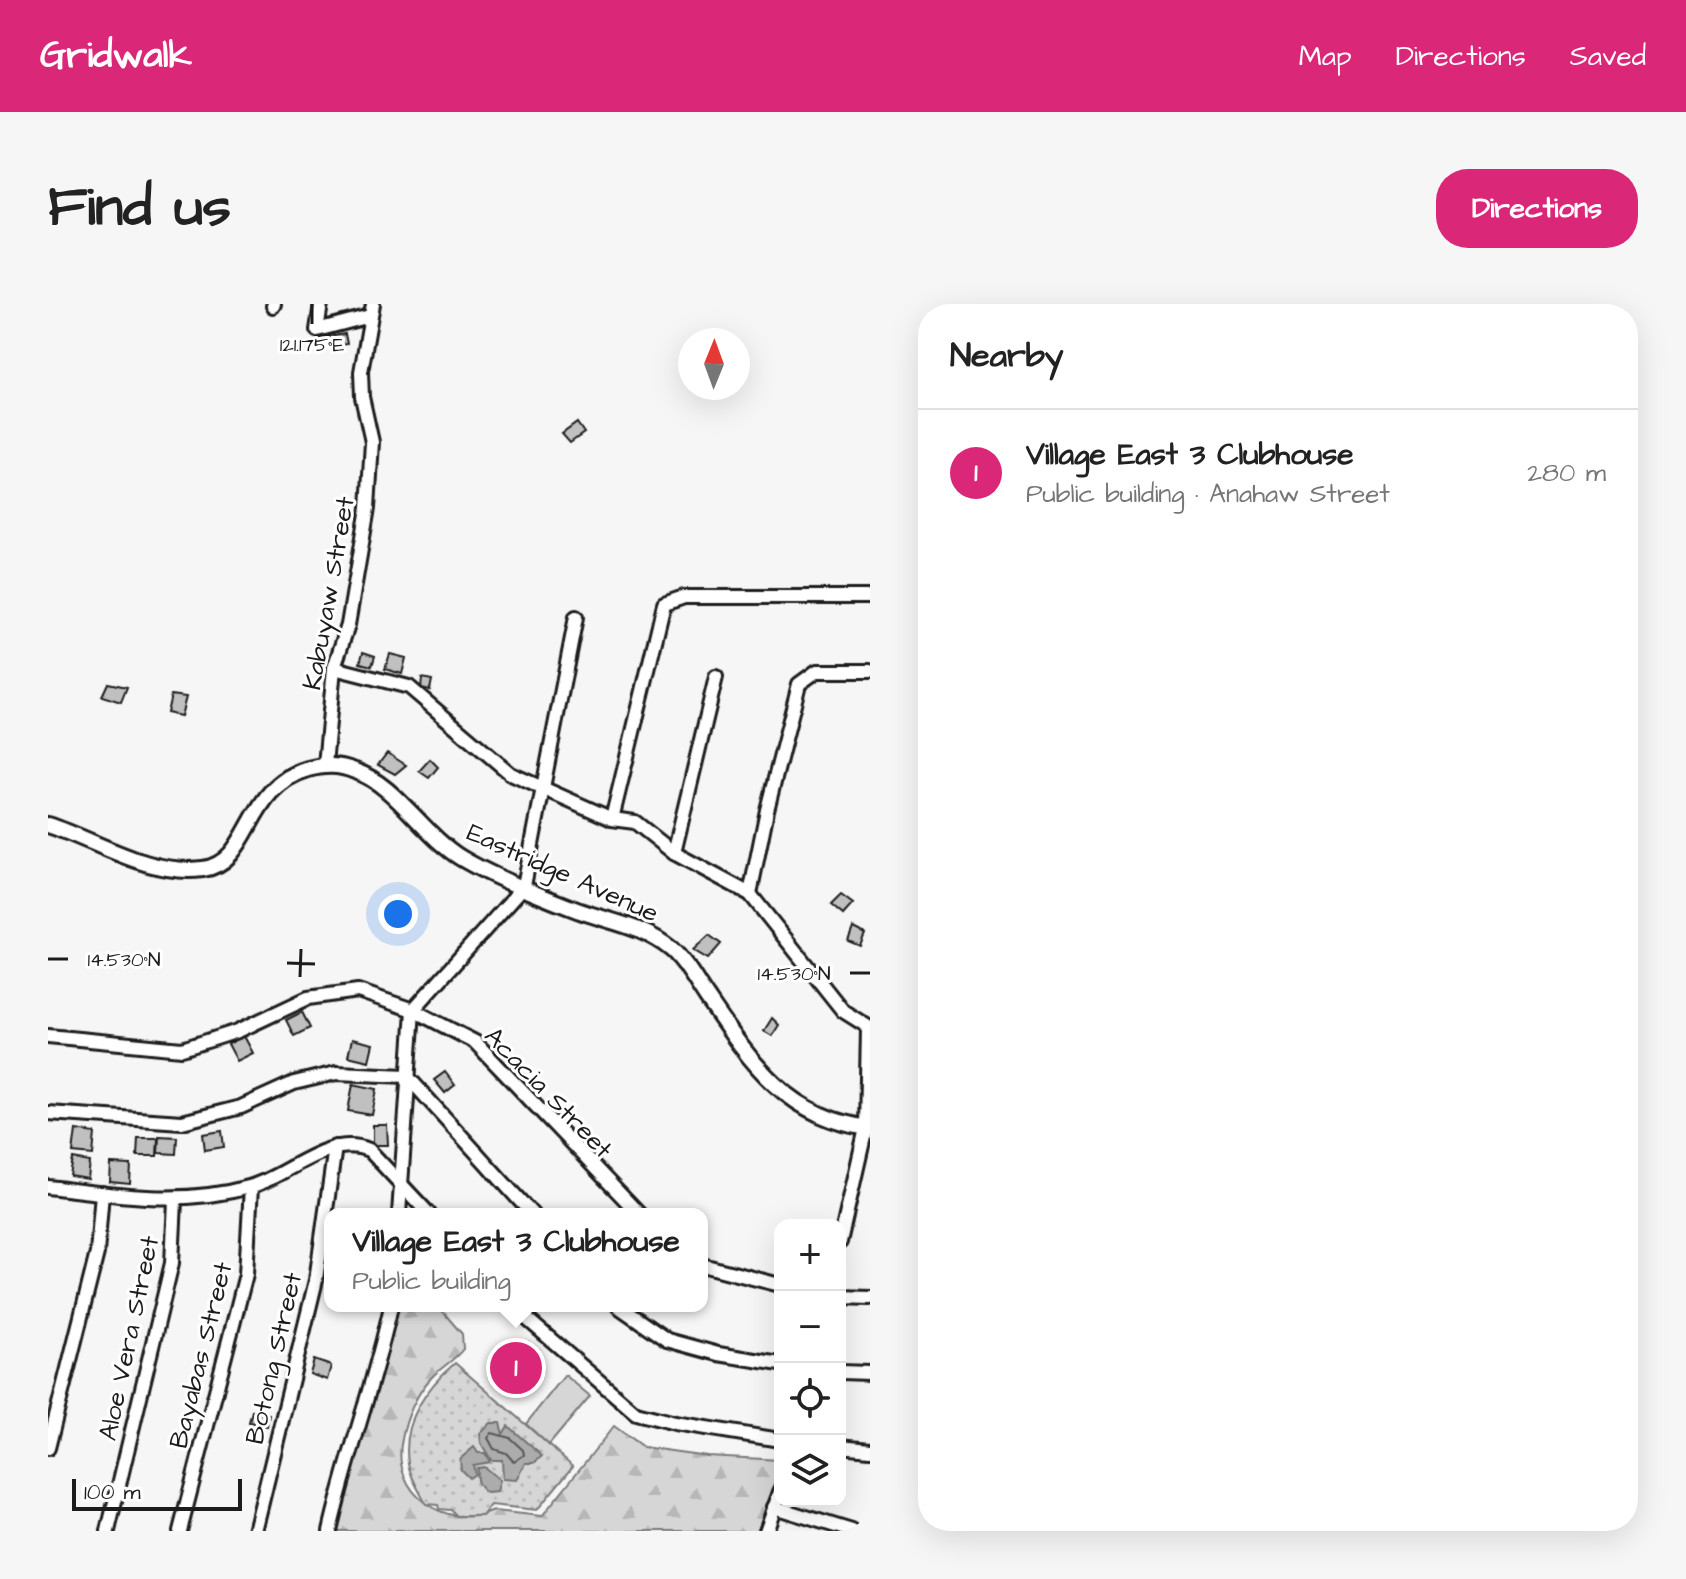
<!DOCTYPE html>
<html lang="en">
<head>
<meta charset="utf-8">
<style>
  :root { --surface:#fff; --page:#f6f6f6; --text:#222; --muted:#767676; --line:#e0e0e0; --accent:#db2777 }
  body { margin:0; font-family:"Architects Daughter",sans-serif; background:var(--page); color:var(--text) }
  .controls { position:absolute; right:24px; bottom:24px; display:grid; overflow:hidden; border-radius:16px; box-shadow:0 8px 32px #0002 }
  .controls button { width:72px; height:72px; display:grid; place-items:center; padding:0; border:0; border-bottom:2px solid var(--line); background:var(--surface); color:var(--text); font:40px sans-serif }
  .compass { position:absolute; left:630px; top:24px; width:72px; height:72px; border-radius:50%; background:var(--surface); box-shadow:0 8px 32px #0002; rotate:1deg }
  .scale { position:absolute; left:24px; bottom:20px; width:170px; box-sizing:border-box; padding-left:8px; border:4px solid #1c1c1c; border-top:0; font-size:22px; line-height:28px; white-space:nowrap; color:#1c1c1c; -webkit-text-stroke:6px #fff; paint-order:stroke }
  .you { position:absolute; left:350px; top:610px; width:28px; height:28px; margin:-20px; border:6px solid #fff; border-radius:50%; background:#1a73e8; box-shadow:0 0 0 12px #1a73e833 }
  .badge { display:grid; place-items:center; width:52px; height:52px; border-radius:50%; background:var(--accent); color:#fff; font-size:26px; font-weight:700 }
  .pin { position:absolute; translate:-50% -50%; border:4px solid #fff; box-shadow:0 2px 8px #0006 }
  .popup { position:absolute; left:276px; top:904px; width:384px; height:104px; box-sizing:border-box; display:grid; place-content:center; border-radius:16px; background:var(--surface); filter:drop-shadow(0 2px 6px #0005); font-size:26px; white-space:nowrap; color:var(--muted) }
  .popup b { font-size:30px; color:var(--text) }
  .popup::after { content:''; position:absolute; left:50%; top:100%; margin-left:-16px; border:16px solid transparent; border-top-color:var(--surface) }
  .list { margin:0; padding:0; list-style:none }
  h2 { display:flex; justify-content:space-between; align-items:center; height:104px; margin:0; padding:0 32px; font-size:34px }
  h2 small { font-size:26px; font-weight:400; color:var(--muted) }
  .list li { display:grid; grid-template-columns:52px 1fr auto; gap:24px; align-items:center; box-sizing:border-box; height:128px; padding:0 32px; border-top:2px solid var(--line) }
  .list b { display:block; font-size:30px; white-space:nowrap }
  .list p { margin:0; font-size:26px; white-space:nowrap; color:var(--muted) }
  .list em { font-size:26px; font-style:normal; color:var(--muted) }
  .icon { flex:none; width:44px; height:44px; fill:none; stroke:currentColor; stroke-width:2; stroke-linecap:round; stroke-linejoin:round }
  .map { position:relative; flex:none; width:822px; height:1227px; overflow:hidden; border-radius:32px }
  header { display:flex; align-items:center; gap:48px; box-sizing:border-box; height:112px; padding:0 40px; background:var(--accent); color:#fff }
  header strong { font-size:38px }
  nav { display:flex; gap:44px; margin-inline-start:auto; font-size:28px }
  .intro { display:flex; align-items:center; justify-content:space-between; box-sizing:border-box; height:192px; padding:0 48px }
  h1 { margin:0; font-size:56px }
  .button { padding:20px 36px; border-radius:32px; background:var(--accent); color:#fff; font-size:28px; font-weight:700 }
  main { display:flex; gap:48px; padding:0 48px }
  aside { flex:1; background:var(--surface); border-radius:32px; box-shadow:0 8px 32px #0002 }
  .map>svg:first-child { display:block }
</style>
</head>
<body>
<header>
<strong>Gridwalk</strong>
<nav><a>Map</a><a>Directions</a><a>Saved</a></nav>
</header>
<div class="intro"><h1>Find us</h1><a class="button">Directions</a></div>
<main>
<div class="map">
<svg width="822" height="1227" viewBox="0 0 822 1227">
  <defs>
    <pattern id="forest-firs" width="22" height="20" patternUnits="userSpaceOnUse" patternTransform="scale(2)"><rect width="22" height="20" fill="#d6d6d6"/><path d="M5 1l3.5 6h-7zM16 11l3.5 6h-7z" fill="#b7b7b7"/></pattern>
    <pattern id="park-dots" width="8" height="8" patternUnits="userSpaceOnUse" patternTransform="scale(2)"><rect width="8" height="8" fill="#d6d6d6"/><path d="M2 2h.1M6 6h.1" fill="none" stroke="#b7b7b7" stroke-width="1.8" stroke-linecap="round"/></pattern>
  </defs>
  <rect width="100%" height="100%" fill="#f6f6f6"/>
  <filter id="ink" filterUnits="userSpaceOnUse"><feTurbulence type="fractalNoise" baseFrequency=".0125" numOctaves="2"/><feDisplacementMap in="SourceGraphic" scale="16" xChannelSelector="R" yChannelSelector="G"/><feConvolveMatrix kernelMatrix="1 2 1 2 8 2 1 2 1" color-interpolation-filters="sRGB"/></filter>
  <g filter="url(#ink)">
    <path fill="url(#forest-firs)" stroke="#797979" stroke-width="2" d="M349 1002H390L414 1030 415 1045C406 1057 393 1063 383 1074 368 1090 358 1114 354 1135 342 1189 397 1227 446 1207L494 1212 566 1122 595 1143 659 1152 732 1156V1166L709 1227H289C304 1151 332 1078 349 1002Z"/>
    <path fill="url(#park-dots)" stroke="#797979" stroke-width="2" d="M407 1059 525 1162 489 1206 443 1201 434 1212H409L403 1206 391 1205 390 1201 378 1200C372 1188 362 1173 360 1159 354 1118 378 1084 407 1059Z"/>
    <path fill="#d6d6d6" stroke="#797979" stroke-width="2" d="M517 1071 542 1092 501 1141 478 1120Z"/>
    <g fill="#acacac" stroke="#727272" stroke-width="2">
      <path d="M443 1119H452L455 1130 460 1122 494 1152 486 1159H478L469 1176 455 1175 454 1156H443L433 1139 432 1130Z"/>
      <path d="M426 1143 430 1149H437L442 1158 425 1161 427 1170 421 1174 413 1166 412 1155Z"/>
      <path d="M436 1163 452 1176 449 1188 439 1189C428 1182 428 1175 429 1164Z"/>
    </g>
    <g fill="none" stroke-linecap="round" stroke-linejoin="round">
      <path stroke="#565656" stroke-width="2" d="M444 1129 462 1134 475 1146 476 1151 466 1158 458 1149 446 1145 440 1134Z"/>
    </g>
    <g fill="#c0c0c0" stroke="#1c1c1c" stroke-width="2">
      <path d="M297 30 299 40 270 44 269 35Z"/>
      <path d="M529 119 536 129 522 139 514 130Z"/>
      <path d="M315 348 327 352 324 362 312 359Z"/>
      <path d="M342 350 358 354 354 370 337 365Z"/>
      <path d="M374 374 384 376 382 386 373 384Z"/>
      <path d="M60 379 79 383 73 398 54 392Z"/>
      <path d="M123 391 138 393 133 412 119 409Z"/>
      <path d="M339 449 358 461 347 470 330 461Z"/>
      <path d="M382 455 390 463 381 474 371 467Z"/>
      <path d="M793 591 805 600 795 611 783 601Z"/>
      <path d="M805 624 817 630 812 642 800 637Z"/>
      <path d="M661 631 673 640 660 655 645 646Z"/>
      <path d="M254 708 262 724 246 732 238 716Z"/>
      <path d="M724 714 731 721 724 732 716 727Z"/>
      <path d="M196 732 205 749 189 757 180 740Z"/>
      <path d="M304 735 325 740 321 757 300 752Z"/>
      <path d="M397 768 407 781 397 789 386 776Z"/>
      <path d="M305 780 329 785 324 811 300 807Z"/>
      <path d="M325 821H339L340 841H325Z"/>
      <path d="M28 826 47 829 45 851 25 849Z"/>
      <path d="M174 827 176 843 157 846 155 830Z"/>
      <path d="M111 832 129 833 128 850 110 849Z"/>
      <path d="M90 834H110L109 852H89Z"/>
      <path d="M25 855 42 858 40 875 22 872Z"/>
      <path d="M63 860 83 861 82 880 62 878Z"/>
      <path d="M480 1038 491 1046 482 1056 494 1066 474 1089 442 1062 461 1040 471 1048Z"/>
      <path d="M266 1056 283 1062 279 1076 262 1070Z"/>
      <path d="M204 1107 221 1110 219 1122 201 1118Z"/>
    </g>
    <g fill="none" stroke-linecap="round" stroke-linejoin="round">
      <defs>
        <g id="minor">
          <path d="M273 0 269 26 322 12"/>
          <path d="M225 2 226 0"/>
          <path d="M286 364 361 383 463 470 564 515 587 518 626 549 702 590 795 707 822 724"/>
          <path d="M277 461 286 364 300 321 320 204 324 138 314 93 313 68 325 0"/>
          <path d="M564 515 616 300 636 293H822"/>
          <path d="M626 549 668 373"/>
          <path d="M702 590 719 506 751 380 769 367H822"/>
          <path d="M0 732 134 745 190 727 260 694 310 687 365 706 427 738 591 910"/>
          <path d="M0 809 134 818 193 803 246 779 288 769 359 772 484 910"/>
          <path d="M0 883C69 891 133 902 201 883 240 872 280 829 321 846L381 910"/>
          <path d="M351 910 365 706 476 582 528 313"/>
          <path d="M792 938 818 824 820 724"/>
          <path d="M654 961 732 981"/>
          <path d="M792 993 822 994"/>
          <path d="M464 1002 588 1109 627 1119 732 1136"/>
          <path d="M570 1002 619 1036 670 1050 732 1060"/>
          <path d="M792 1068 822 1069"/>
          <path d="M792 1142 822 1145"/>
          <path d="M0 1144 49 949 54 889"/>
          <path d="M726 1203 804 1227"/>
          <path d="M60 1227 124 959 127 897"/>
          <path d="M132 1227 198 970 203 883"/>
          <path d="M207 1227 268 976 287 843"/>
          <path d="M282 1227C299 1151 327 1078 343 1002"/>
          <path d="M718 1227 732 1188"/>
        </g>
        <path id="tertiary" d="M0 521C50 537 100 572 155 565 205 558 196 483 260 465 276 461 290 460 307 467 348 481 374 530 413 554 443 572 495 593 529 606 562 618 595 622 623 645 638 658 648 678 659 694 702 757 740 815 822 824"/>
      </defs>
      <use href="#minor" stroke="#1c1c1c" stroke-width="18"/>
      <use href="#tertiary" stroke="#1c1c1c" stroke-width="20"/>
      <use href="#minor" stroke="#fff" stroke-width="12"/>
      <use href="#tertiary" stroke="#fff" stroke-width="14"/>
    </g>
  </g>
  <path fill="none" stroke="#1c1c1c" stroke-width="3" d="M264 20V0M0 655H20M239 659 267 660M802 669H822M252 673 253 645"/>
  <g text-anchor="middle" stroke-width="6" stroke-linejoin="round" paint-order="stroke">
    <g font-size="26" fill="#1c1c1c" stroke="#fff">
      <text transform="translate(280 289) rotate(-80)" y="9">Kabuyaw Street</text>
      <text transform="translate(515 568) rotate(24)" y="9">Eastridge Avenue</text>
      <text transform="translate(501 788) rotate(46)" y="9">Acacia Street</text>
      <text transform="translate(80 1034) rotate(-78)" y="9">Aloe Vera Street</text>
      <text transform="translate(152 1051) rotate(-76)" y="9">Bayabas Street</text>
      <text transform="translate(225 1054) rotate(-77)" y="9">Botong Street</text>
    </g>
  </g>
  <g font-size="20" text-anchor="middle" fill="#1c1c1c" stroke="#fff" stroke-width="6" stroke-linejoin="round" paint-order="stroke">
    <text x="264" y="47">121.175°E</text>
    <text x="76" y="662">14.530°N</text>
    <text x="746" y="676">14.530°N</text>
  </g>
</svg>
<div class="controls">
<button>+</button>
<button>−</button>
<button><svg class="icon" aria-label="locate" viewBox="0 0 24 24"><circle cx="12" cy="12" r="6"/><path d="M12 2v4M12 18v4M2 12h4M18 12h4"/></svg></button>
<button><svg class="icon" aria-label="layers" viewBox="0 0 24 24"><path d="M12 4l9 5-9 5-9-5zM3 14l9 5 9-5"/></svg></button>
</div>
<svg class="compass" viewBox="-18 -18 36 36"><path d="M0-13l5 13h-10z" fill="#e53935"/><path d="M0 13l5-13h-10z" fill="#767676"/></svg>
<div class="scale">100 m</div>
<div class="you"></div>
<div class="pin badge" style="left:468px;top:1064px">1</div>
<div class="popup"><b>Village East 3 Clubhouse</b>Public building</div>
</div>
<aside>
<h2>Nearby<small></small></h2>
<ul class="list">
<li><span class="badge">1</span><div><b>Village East 3 Clubhouse</b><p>Public building · Anahaw Street</p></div><em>280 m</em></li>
</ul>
</aside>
</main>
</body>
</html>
